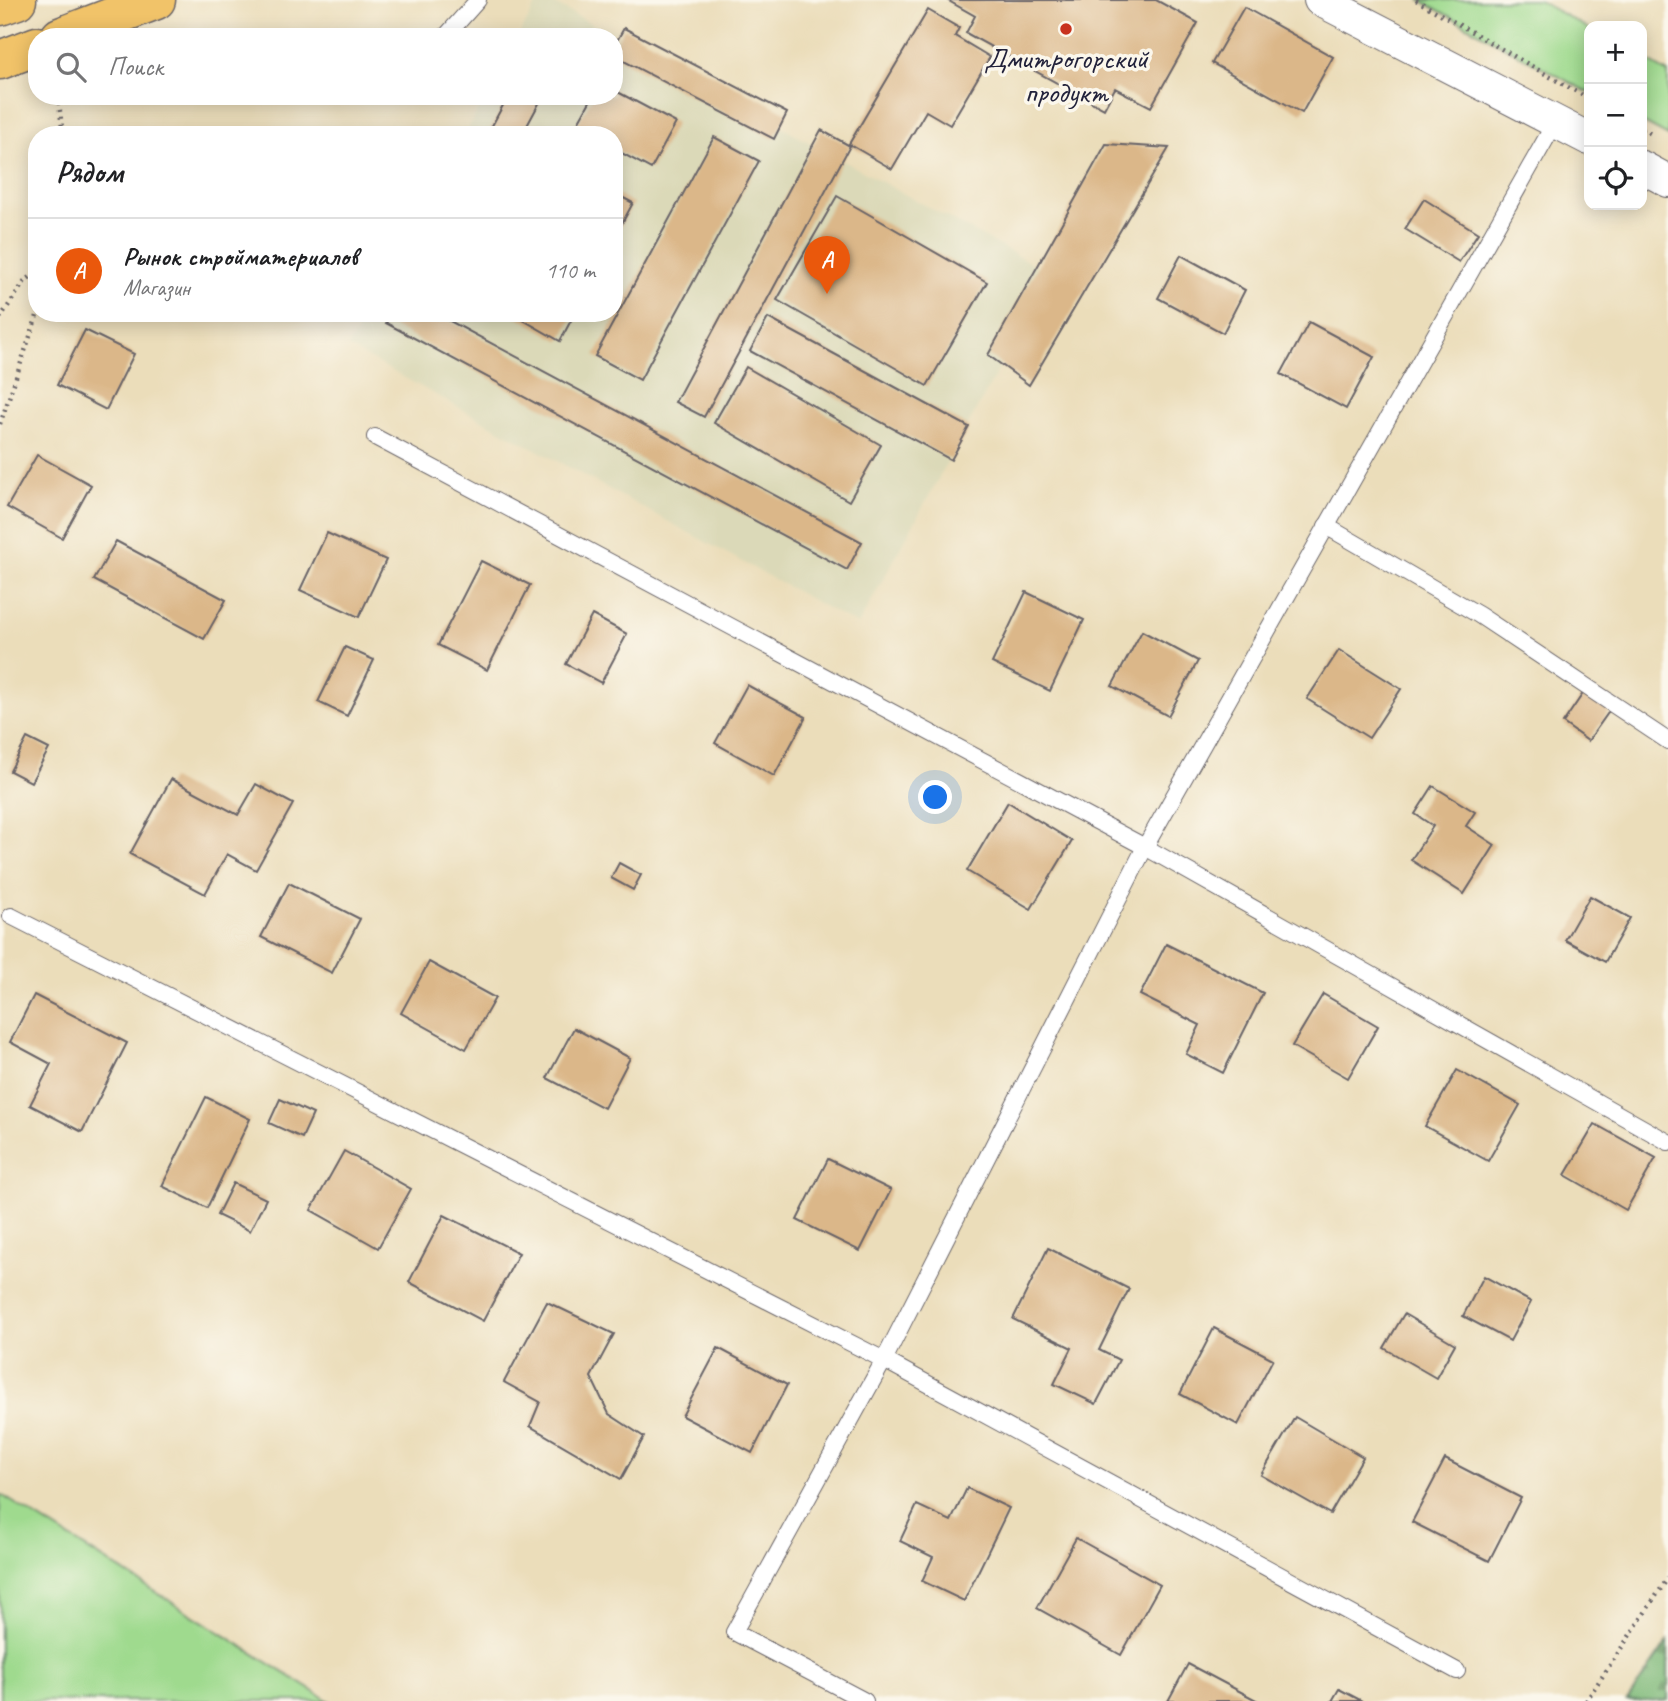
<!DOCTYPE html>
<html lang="ru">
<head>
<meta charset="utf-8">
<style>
  :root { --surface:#fff; --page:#f6f6f6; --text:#202124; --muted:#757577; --line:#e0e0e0; --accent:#ea580c }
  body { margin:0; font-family:Caveat,sans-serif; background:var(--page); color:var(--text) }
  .controls { position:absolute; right:21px; top:21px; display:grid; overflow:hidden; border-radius:14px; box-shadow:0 4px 18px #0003 }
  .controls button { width:63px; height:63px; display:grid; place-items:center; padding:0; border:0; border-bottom:2px solid var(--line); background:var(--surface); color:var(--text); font:35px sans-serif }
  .you { position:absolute; left:936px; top:798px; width:24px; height:24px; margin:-18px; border:5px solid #fff; border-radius:50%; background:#1a73e8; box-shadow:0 0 0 10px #1a73e833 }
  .badge { display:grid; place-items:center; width:46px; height:46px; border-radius:50%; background:var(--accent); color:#fff; font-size:23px; font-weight:700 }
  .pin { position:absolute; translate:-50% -58px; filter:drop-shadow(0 2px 4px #0008) }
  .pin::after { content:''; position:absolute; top:37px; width:24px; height:21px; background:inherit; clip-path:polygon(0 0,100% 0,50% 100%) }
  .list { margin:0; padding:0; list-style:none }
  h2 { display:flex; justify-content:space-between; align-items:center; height:91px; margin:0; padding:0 28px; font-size:30px }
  h2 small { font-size:23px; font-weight:400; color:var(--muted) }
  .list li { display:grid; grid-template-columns:46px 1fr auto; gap:21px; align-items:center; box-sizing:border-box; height:105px; padding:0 28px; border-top:2px solid var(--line) }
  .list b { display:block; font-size:26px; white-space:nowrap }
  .list p { margin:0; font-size:23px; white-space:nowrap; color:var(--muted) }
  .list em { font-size:23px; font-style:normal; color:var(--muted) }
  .icon { flex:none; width:38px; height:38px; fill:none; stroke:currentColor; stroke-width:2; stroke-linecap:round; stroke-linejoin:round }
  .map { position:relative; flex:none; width:1668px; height:1701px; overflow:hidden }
  .search { position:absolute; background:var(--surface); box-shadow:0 4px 18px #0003; left:28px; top:28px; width:595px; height:77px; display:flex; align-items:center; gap:18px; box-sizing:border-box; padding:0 24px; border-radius:28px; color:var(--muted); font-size:26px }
  .panel { position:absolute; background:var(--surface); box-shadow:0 4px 18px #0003; left:28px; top:126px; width:595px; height:196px; border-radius:28px }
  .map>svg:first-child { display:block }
</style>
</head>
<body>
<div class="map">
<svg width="1668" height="1701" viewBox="0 0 1668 1701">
  <defs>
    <pattern id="forest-firs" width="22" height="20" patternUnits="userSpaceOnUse" patternTransform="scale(1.75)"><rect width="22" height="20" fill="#7fba79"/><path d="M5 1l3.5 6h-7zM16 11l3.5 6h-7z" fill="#689764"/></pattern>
  </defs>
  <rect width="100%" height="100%" fill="#fbf7ec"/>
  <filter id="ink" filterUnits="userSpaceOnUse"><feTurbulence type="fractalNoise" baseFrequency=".0143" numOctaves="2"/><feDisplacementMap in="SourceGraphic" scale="14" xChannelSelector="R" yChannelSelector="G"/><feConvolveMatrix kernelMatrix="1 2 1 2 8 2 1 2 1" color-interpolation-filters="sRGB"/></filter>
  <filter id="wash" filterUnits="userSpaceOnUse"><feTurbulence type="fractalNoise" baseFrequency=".00686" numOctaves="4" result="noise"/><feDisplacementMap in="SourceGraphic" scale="28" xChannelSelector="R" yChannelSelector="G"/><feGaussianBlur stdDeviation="1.57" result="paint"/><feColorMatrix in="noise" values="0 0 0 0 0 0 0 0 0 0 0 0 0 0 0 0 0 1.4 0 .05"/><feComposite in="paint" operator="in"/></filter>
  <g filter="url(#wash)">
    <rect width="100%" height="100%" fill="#ebddba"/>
    <path fill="#dbd9b8" d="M539 0H548L1051 274 858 625 348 347 367 313H614V135H465L486 96H614V37H518Z"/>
    <g fill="#9fda8e" stroke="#607e64" stroke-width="2">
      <path d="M1420 0H1538L1589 29V93Z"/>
      <path d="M1642 58 1668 73V136L1642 122Z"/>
      <path d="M0 1494 329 1701H0Z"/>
    </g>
    <path fill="url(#forest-firs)" stroke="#506e5a" stroke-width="2" d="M1668 1641V1701H1627Z"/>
    <g id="blocks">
      <g fill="#dbb789">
        <path d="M947 0H1156L1198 23 1151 107 1115 88 1104 109 966 33 975 16Z"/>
        <path d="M1244 7 1333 57 1302 113 1212 63Z"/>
        <path d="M928 10 959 28 955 36 990 57 950 125 926 111 892 169 849 144Z"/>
        <path d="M624 28 787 113 774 139 614 56V46Z"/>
        <path d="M614 90 676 123 651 169 614 149V135H588L575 128 593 96H614Z"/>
        <path d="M508 96H543L522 135H487Z"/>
        <path d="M821 130 850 146 704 417 675 402Z"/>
        <path d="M714 137 759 161 640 380 595 356Z"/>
        <path d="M1106 144 1169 148 1029 385 988 355Z"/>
        <path d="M614 193 633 203 614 238Z"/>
        <path d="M837 196 987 282 927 386 777 300Z"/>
        <path d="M1424 199 1478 233 1459 262 1405 229Z"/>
        <path d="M1181 255 1245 290 1223 333 1158 298Z"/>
        <path d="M365 313H381L377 320Z"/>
        <path d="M391 313H435L862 542 847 570 386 323Z"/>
        <path d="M511 313H575L560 341Z"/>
        <path d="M768 318 969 427 951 460 750 351Z"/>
        <path d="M1309 322 1374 357 1346 409 1281 374Z"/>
        <path d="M85 330 134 354 106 410 57 385Z"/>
        <path d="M746 367 881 445 849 501 714 423Z"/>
        <path d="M37 455 91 485 62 538 7 507Z"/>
        <path d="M327 533 386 560 359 617 300 590Z"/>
        <path d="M116 541 226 600 204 639 94 580Z"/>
        <path d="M481 561 530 585 487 670 438 645Z"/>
        <path d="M1026 592 1084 620 1050 691 992 663Z"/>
        <path d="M592 615 627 634 601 683 566 664Z"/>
        <path d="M1142 631 1198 661 1168 716 1112 686Z"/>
        <path d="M345 647 374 660 347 716 318 702Z"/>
        <path d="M1339 650 1401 689 1369 738 1307 699Z"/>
        <path d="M747 685 806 717 774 776 715 743Z"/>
        <path d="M1584 692 1610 710 1588 741 1563 723Z"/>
        <path d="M27 738 49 749 31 782 10 771Z"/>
        <path d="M171 779 238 815 256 784 293 804 256 870 227 854 205 894 130 854Z"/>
        <path d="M1433 786 1475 812 1466 826 1495 845 1464 894 1411 860 1433 826 1415 814Z"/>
        <path d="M1008 802 1072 841 1031 909 967 871Z"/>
        <path d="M619 863 641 875 633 890 611 878Z"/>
        <path d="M289 883 360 919 332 973 261 937Z"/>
        <path d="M1590 896 1630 918 1605 962 1565 940Z"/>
        <path d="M1166 944 1263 993 1223 1073 1186 1054 1200 1025 1140 995Z"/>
        <path d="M429 962 495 998 466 1049 401 1013Z"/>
        <path d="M1323 994 1378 1026 1348 1078 1292 1046Z"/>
        <path d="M34 995 127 1043 82 1132 30 1105 51 1064 10 1042Z"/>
        <path d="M574 1028 630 1058 604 1108 547 1078Z"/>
        <path d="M1457 1070 1520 1105 1488 1161 1425 1126Z"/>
        <path d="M206 1097 250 1119 207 1208 162 1186Z"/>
        <path d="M280 1099 313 1114 302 1138 269 1123Z"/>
        <path d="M1595 1124 1656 1158 1626 1210 1565 1175Z"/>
        <path d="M344 1151 411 1189 378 1248 311 1210Z"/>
        <path d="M828 1159 891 1190 860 1251 797 1220Z"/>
        <path d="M233 1183 266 1199 250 1231 217 1215Z"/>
        <path d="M444 1215 519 1253 483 1321 409 1282Z"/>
        <path d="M1048 1248 1129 1289 1099 1350 1119 1360 1096 1404 1054 1384 1072 1348 1013 1319Z"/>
        <path d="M1484 1276 1531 1302 1510 1341 1463 1316Z"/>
        <path d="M547 1302 614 1334 591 1377 609 1414 644 1437 621 1479 530 1426 540 1402 504 1382Z"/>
        <path d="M1404 1314 1455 1344 1436 1378 1384 1348Z"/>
        <path d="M1214 1328 1273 1359 1238 1425 1180 1394Z"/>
        <path d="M718 1348 787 1385 752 1453 682 1416Z"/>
        <path d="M1295 1417 1363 1457 1330 1514 1261 1475Z"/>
        <path d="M1445 1459 1521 1498 1489 1561 1412 1522Z"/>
        <path d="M967 1488 1009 1508 964 1601 922 1581 933 1557 900 1541 917 1505 951 1521Z"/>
        <path d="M1076 1538 1160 1585 1121 1655 1037 1608Z"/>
        <path d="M1188 1664 1258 1701H1168Z"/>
        <path d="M1339 1689 1362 1701H1332Z"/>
      </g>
    </g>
  </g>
  <g filter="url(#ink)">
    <use href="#blocks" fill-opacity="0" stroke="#686367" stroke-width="2"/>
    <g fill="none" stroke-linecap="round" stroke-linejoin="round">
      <defs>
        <g id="lane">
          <path d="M445 37 478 0"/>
          <path d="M375 437 1145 847 1668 1142"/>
          <path d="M1326 526 1479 615 1668 741"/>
          <path d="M11 916 884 1360 1457 1671"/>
          <path d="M865 1701 734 1632 884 1360 1145 847 1556 121"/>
        </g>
        <g id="street">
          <path d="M1320 0 1589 139"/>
          <path d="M1642 167 1668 181"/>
        </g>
        <g id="primary">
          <path d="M0 6 17 0"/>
          <path d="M60 37 156 0"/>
          <path d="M0 60 37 46"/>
        </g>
      </defs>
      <use href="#lane" stroke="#686367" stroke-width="18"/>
      <use href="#street" stroke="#686367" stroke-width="34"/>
      <use href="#primary" stroke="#686367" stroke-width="41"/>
      <g stroke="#686367" stroke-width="4.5" stroke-dasharray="2 5" stroke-linecap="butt">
        <path d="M1416 0 1589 99"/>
        <path d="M58 96 63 135"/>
        <path d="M1642 129 1653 135"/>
        <path d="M0 318 25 281 37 272"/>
        <path d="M0 424 38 313"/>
        <path d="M1586 1701 1668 1578"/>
      </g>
      <use href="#lane" stroke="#fff" stroke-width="16"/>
      <use href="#street" stroke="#fff" stroke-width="32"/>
      <use href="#primary" stroke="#f1c369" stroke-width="38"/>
    </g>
  </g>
  <circle fill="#c8321e" stroke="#fbf7ec" stroke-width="2.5" cx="1066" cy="29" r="7"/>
  <g text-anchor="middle" stroke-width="7" stroke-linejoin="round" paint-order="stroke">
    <g font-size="30" fill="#22223b" stroke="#fbf7ec">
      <text x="1066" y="68">Дмитрогорский<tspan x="1066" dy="34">продукт</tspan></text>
    </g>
  </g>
</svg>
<div class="controls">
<button>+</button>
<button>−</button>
<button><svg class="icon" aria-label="locate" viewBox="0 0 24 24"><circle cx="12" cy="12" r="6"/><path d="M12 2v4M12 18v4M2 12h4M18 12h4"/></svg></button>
</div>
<div class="you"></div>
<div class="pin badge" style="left:827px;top:294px">A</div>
<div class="search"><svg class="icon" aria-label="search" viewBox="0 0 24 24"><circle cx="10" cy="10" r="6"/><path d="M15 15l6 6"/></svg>Поиск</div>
<section class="panel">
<h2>Рядом<small></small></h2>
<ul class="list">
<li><span class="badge">A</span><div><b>Рынок стройматериалов</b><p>Магазин</p></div><em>110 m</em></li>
</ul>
</section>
</div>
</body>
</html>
